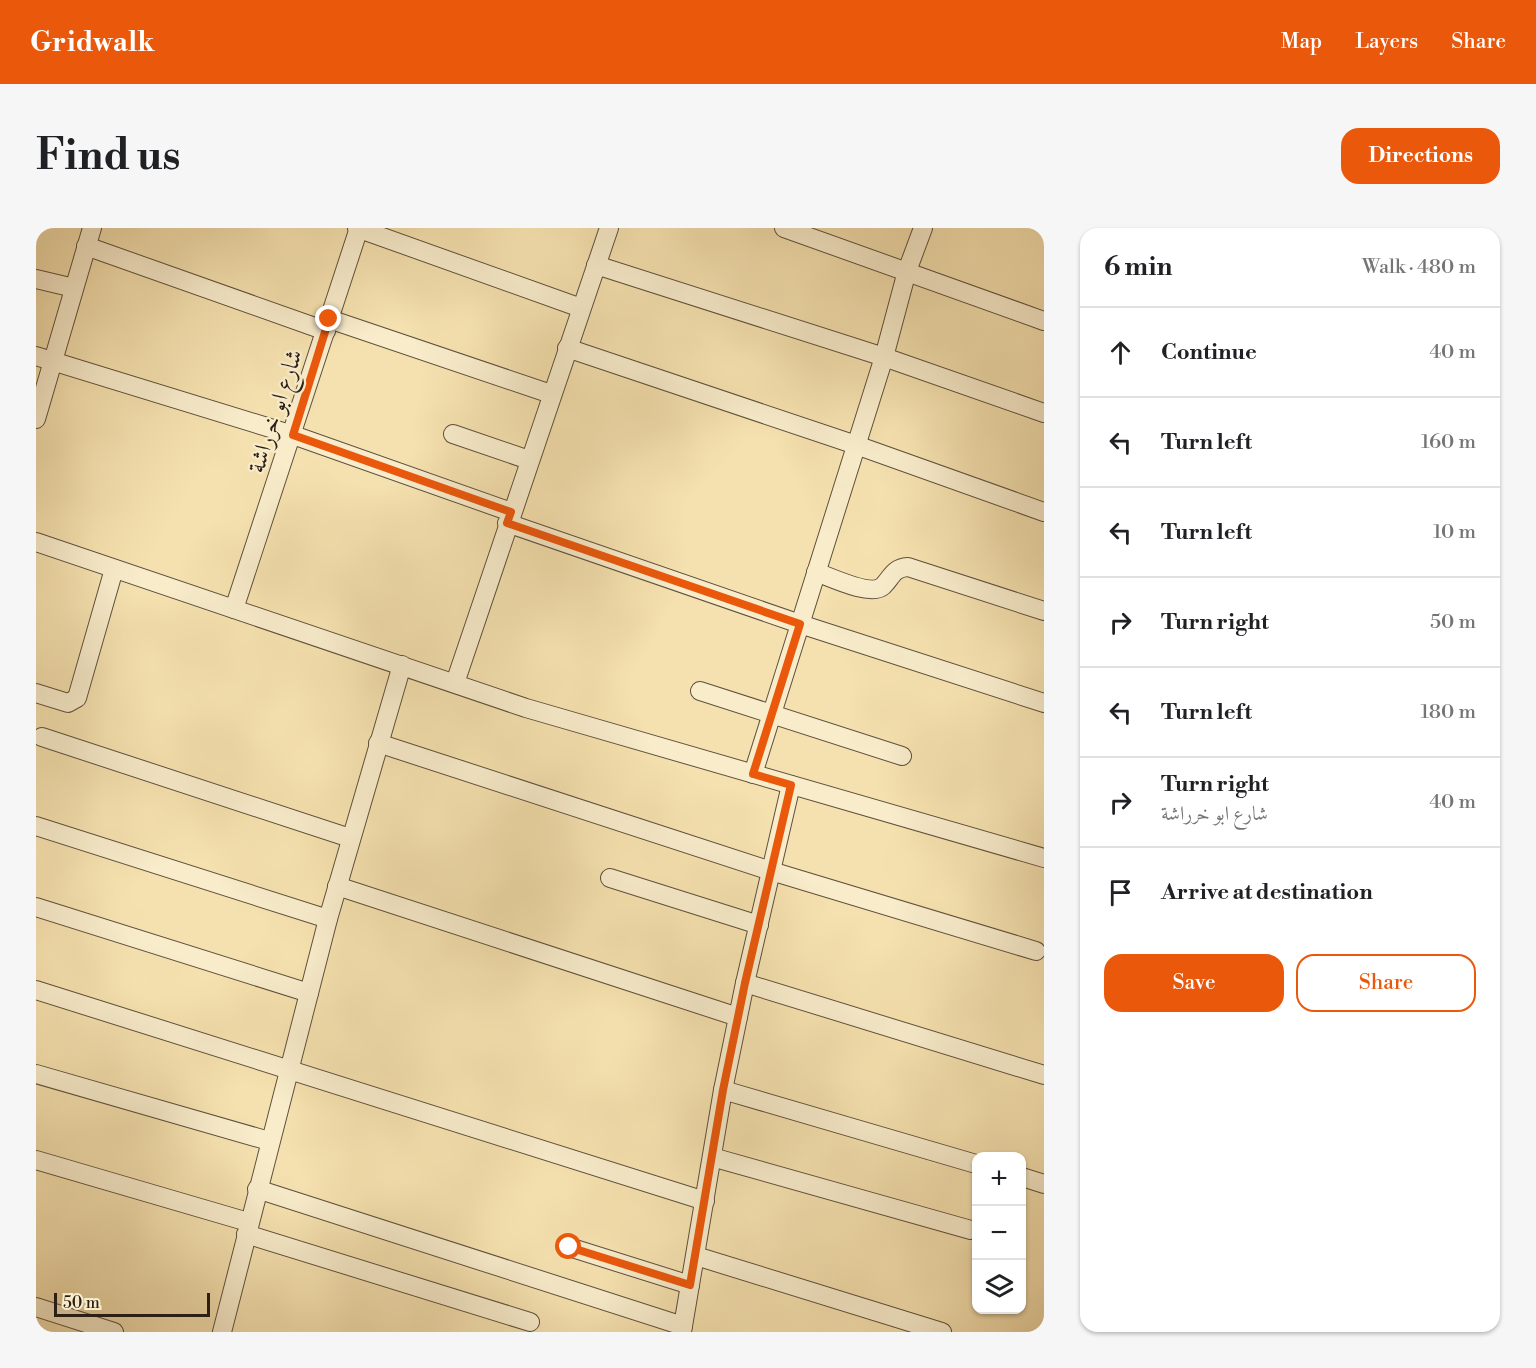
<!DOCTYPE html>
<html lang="en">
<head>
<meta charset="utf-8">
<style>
  :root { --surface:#fff; --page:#f6f6f6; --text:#202124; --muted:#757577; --line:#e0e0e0; --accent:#ea580c }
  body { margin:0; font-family:"Libre Bodoni",Amiri,serif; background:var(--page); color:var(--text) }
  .controls { position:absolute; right:18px; bottom:18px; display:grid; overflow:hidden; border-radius:12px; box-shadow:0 2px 4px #0004 }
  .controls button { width:54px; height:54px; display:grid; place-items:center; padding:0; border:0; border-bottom:2px solid var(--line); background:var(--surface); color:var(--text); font:30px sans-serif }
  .scale { position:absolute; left:18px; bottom:15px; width:156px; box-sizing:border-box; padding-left:6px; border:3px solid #2d1f14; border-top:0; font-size:16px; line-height:21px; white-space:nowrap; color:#2d1f14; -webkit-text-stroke:4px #f8eccb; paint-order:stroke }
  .stop { position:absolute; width:18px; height:18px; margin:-14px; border:4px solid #ea580c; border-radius:50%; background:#fff }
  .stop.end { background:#ea580c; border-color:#fff; box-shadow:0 2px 6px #0008 }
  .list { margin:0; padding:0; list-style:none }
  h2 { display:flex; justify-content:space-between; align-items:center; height:78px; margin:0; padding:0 24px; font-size:26px }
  h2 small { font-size:20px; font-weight:400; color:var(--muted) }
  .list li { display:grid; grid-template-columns:39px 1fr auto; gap:18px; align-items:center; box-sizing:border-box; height:90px; padding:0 24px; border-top:2px solid var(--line) }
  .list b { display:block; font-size:22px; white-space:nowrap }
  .list p { margin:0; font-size:20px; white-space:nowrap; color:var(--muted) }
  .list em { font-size:20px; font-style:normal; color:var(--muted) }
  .actions { display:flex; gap:12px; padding:18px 24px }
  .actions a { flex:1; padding:14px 0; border:2px solid var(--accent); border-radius:18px; text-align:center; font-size:21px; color:var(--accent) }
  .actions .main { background:var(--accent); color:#fff }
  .icon { flex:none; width:33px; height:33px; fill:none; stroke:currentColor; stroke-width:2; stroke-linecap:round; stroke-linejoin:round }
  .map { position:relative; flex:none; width:1008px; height:1104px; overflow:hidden; border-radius:18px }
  header { display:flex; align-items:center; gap:36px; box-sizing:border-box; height:84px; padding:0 30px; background:var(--accent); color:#fff }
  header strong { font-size:28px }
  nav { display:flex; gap:33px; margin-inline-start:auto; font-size:21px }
  .intro { display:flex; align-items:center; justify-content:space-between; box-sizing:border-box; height:144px; padding:0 36px }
  h1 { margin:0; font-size:42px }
  .button { padding:15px 27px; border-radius:18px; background:var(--accent); color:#fff; font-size:21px; font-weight:700 }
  main { display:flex; gap:36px; padding:0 36px }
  aside { flex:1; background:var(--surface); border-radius:18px; box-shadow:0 2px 4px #0004 }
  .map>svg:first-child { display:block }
</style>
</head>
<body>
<header>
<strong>Gridwalk</strong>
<nav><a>Map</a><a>Layers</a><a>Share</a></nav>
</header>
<div class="intro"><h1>Find us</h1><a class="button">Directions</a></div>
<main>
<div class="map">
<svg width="1008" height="1104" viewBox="0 0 1008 1104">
  <rect width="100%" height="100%" fill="#f5e1af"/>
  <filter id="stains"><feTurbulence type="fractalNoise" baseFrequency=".00333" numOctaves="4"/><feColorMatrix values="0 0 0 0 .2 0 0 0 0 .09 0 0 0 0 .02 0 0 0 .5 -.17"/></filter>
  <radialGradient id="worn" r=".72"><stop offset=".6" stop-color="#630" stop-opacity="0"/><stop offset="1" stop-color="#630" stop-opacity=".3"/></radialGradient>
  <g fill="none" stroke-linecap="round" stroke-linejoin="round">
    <defs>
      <g id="street">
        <path d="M321 0 545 80"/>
        <path d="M748 0 1008 93"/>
        <path d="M50 18 290 103"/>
        <path d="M560 37 848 129 1008 185"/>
        <path d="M0 51 38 60"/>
        <path d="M293 91 515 166"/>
        <path d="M531 120 820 217 1008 284"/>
        <path d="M0 128 257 207 475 284"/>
        <path d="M0 191 56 0"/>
        <path d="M417 206 493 232"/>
        <path d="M471 295 764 396 1008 475"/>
        <path d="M0 314 490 480 1008 630"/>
        <path d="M780 344C794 349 835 369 847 358 856 349 857 340 872 339L1008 383"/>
        <path d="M198 381 323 0"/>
        <path d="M419 455 573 0"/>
        <path d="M664 463 866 528"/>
        <path d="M0 465 32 475 41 470 78 341"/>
        <path d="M6 509 314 610"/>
        <path d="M342 515 735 643 1000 723"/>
        <path d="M717 546 848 129 871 43 887 0"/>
        <path d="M0 598 292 691"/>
        <path d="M574 650 723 697"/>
        <path d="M301 658 702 789"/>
        <path d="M0 679 273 765"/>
        <path d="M709 755 1008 847"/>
        <path d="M0 762 669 973"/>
        <path d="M0 846 233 913"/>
        <path d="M687 862 940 936"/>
        <path d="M676 929 935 1002"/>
        <path d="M0 932 212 994"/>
        <path d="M986 949 1008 956"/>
        <path d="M221 961 647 1098"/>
        <path d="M210 1006 494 1094"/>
        <path d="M533 1019 654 1057"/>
        <path d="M660 1028 906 1104"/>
        <path d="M0 1079 78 1104"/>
        <path d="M186 1104 292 691 366 437"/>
        <path d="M646 1104 687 862 709 755 755 557"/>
      </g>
    </defs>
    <use href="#street" stroke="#5f503b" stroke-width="20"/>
    <use href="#street" stroke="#f8eccb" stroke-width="18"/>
  </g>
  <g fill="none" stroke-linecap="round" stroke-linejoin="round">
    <path stroke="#ea580c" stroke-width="8" d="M293 91 257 207 475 284 471 295 764 396 717 546 755 557 709 755 687 862 654 1057 533 1019"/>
  </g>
  <g text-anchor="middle" stroke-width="4.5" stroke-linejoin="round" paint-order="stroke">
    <g font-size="24" fill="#2d1f14" stroke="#f8eccb">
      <text transform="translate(239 183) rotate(-72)" y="8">شارع ابو خرراشة</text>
    </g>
  </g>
  <rect width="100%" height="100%" filter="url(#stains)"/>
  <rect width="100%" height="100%" fill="url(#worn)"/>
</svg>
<div class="controls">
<button>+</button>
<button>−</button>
<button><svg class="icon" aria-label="layers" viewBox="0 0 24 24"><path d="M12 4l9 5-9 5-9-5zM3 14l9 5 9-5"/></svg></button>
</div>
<div class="scale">50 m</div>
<div class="stop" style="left:533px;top:1019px"></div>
<div class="stop end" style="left:293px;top:91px"></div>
</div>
<aside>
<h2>6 min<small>Walk · 480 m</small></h2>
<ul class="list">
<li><svg class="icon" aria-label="ahead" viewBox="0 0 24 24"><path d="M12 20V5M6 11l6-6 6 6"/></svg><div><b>Continue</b></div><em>40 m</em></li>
<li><svg class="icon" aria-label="left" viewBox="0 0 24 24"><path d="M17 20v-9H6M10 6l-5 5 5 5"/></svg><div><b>Turn left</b></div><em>160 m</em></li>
<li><svg class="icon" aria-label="left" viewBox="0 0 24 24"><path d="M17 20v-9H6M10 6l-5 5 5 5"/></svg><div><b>Turn left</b></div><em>10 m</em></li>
<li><svg class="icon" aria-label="right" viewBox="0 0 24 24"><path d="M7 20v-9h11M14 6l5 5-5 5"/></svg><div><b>Turn right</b></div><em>50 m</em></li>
<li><svg class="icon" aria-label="left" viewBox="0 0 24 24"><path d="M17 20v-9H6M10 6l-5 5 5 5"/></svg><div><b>Turn left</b></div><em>180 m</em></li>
<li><svg class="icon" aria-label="right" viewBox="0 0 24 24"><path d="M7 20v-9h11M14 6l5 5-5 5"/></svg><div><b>Turn right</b><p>شارع ابو خرراشة</p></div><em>40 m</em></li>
<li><svg class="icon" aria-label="arrive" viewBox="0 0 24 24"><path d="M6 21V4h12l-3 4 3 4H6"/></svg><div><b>Arrive at destination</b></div></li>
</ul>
<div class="actions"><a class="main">Save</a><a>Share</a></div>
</aside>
</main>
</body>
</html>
